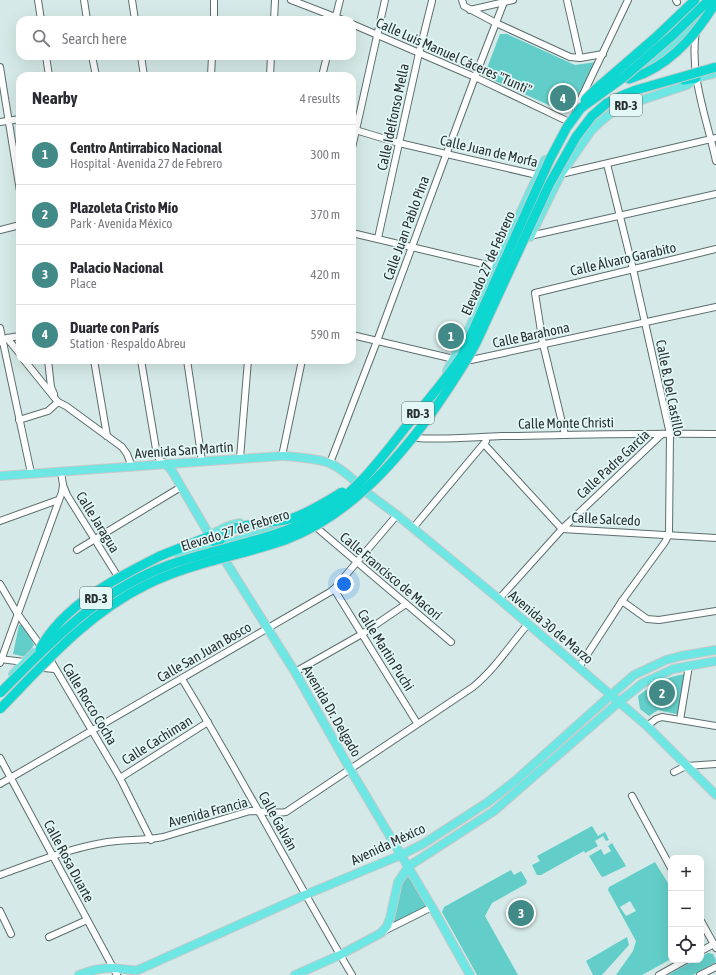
<!DOCTYPE html>
<html lang="en">
<head>
<meta charset="utf-8">
<style>
  :root { --surface:#fff; --page:#f2f2f3; --text:#2b2b33; --muted:#7c7c81; --line:#e1e1e2; --accent:#428a87 }
  body { margin:0; font-family:"Asap Condensed",sans-serif; background:var(--page); color:var(--text) }
  .controls { position:absolute; right:12px; bottom:12px; display:grid; overflow:hidden; border-radius:8px; box-shadow:0 4px 16px #0002 }
  .controls button { width:36px; height:36px; display:grid; place-items:center; padding:0; border:0; border-bottom:1px solid var(--line); background:var(--surface); color:var(--text); font:20px sans-serif }
  .you { position:absolute; left:344px; top:584px; width:14px; height:14px; margin:-10px; border:3px solid #fff; border-radius:50%; background:#1a73e8; box-shadow:0 0 0 6px #1a73e833 }
  .badge { display:grid; place-items:center; width:26px; height:26px; border-radius:50%; background:var(--accent); color:#fff; font-size:13px; font-weight:700 }
  .pin { position:absolute; translate:-50% -50%; border:2px solid #fff; box-shadow:0 1px 4px #0006 }
  .list { margin:0; padding:0; list-style:none }
  h2 { display:flex; justify-content:space-between; align-items:center; height:52px; margin:0; padding:0 16px; font-size:17px }
  h2 small { font-size:13px; font-weight:400; color:var(--muted) }
  .list li { display:grid; grid-template-columns:26px 1fr auto; gap:12px; align-items:center; box-sizing:border-box; height:60px; padding:0 16px; border-top:1px solid var(--line) }
  .list b { display:block; font-size:15px; white-space:nowrap }
  .list p { margin:0; font-size:13px; white-space:nowrap; color:var(--muted) }
  .list em { font-size:13px; font-style:normal; color:var(--muted) }
  .icon { flex:none; width:22px; height:22px; fill:none; stroke:currentColor; stroke-width:2; stroke-linecap:round; stroke-linejoin:round }
  .map { position:relative; flex:none; width:716px; height:975px; overflow:hidden }
  .search { position:absolute; background:var(--surface); box-shadow:0 4px 16px #0002; left:16px; top:16px; width:340px; height:44px; display:flex; align-items:center; gap:10px; box-sizing:border-box; padding:0 14px; border-radius:12px; color:var(--muted); font-size:15px }
  .panel { position:absolute; background:var(--surface); box-shadow:0 4px 16px #0002; left:16px; top:72px; width:340px; height:292px; border-radius:12px }
  .map>svg:first-child { display:block }
</style>
</head>
<body>
<div class="map">
<svg width="716" height="975" viewBox="0 0 716 975">
  <rect width="100%" height="100%" fill="#d5eae8"/>
  <g fill="#63cec9" fill-rule="evenodd">
    <path d="M500 34H507L575 65 596 62 570 110 564 112 484 76Z"/>
    <path d="M24 624 34 645 26 657 13 654 19 625Z"/>
    <path d="M685 674 680 715 658 710 649 716 640 709 638 696C653 684 666 677 685 674Z"/>
    <path d="M592 826 598 836 605 832 609 840 606 841 603 836 595 841 598 846 585 853 584 851 541 875H537L532 865 540 861 537 856Z"/>
    <path d="M612 843 626 866 603 877 601 876 589 856 601 849 604 855 611 851 608 846Z"/>
    <path d="M655 862 671 888V959L642 975H616L633 951 636 941 608 890 609 887ZM630 901 636 911 626 916 620 907Z"/>
    <path d="M410 870 430 906 390 927 397 892Z"/>
    <path d="M511 870 514 875 521 871 527 881 526 884 492 903 485 916 518 975H477L442 912 444 907Z"/>
    <path d="M627 937 629 945 602 975H593L586 961Z"/>
    <path d="M708 953 713 954 716 960 715 963 693 975H668L695 960H701V957Z"/>
  </g>
  <g fill="none" stroke-linecap="round" stroke-linejoin="round">
    <defs>
      <g id="minor">
        <path d="M38 0 41 20"/>
        <path d="M84 0 87 20"/>
        <path d="M132 0 135 20"/>
        <path d="M291 0 343 20"/>
        <path d="M462 0 464 6 496 23 570 57 580 58 603 54"/>
        <path d="M567 0 580 58"/>
        <path d="M676 0 677 2"/>
        <path d="M470 10 513 0"/>
        <path d="M214 20V0"/>
        <path d="M274 20 275 0"/>
        <path d="M335 20 340 0"/>
        <path d="M352 24 475 77 567 121"/>
        <path d="M696 31C689 75 707 119 716 161"/>
        <path d="M46 56 49 76"/>
        <path d="M92 56 96 76"/>
        <path d="M141 56 144 76"/>
        <path d="M0 67 20 191"/>
        <path d="M211 76 212 56"/>
        <path d="M270 76 271 56"/>
        <path d="M322 76 327 56"/>
        <path d="M576 109 628 0"/>
        <path d="M0 122 20 119"/>
        <path d="M352 129 399 143 537 175 561 174 716 138"/>
        <path d="M352 148 385 0"/>
        <path d="M0 230 20 225"/>
        <path d="M352 233 496 267"/>
        <path d="M530 236 716 194"/>
        <path d="M378 238 419 53 432 1"/>
        <path d="M0 328 31 473"/>
        <path d="M352 335 454 359 471 360 716 307"/>
        <path d="M7 338 20 354"/>
        <path d="M1 342 7 338 20 336"/>
        <path d="M24 360 58 402 66 406 122 447 127 454 132 467"/>
        <path d="M48 360 51 387 54 394"/>
        <path d="M94 360 107 436"/>
        <path d="M141 360 157 455 160 460 166 464"/>
        <path d="M187 360 202 461"/>
        <path d="M19 420 48 411 58 402"/>
        <path d="M565 435 543 344 535 293 716 249"/>
        <path d="M417 438C445 440 474 437 502 436 573 435 645 433 716 434"/>
        <path d="M484 444 562 529 716 538"/>
        <path d="M282 456 302 360"/>
        <path d="M240 458 248 360"/>
        <path d="M330 463 377 341 475 77 504 2"/>
        <path d="M61 472 63 485 67 495 120 580"/>
        <path d="M0 521 58 500"/>
        <path d="M317 528 451 642"/>
        <path d="M413 528 486 441"/>
        <path d="M77 550 181 487"/>
        <path d="M0 584 17 613 43 649"/>
        <path d="M334 589 417 723"/>
        <path d="M499 599 562 529 662 434"/>
        <path d="M622 601 647 619 659 620 716 611"/>
        <path d="M48 656 120 778 151 840"/>
        <path d="M0 659 24 662 44 668 54 669"/>
        <path d="M0 663 62 492 63 485"/>
        <path d="M579 667 622 601 665 542 669 534 670 434 633 269 607 164"/>
        <path d="M295 672 362 634 406 604"/>
        <path d="M182 679C241 776 294 877 352 975"/>
        <path d="M680 720 689 666"/>
        <path d="M647 726 656 719 662 717 716 726"/>
        <path d="M0 758 117 975"/>
        <path d="M674 772 686 766 716 764"/>
        <path d="M120 778 208 722"/>
        <path d="M0 784 330 592 334 589 397 515"/>
        <path d="M632 796 671 868"/>
        <path d="M0 875C33 863 68 849 102 843 122 839 143 841 163 837L250 811C263 811 273 814 286 812L473 687C495 669 510 645 528 624"/>
        <path d="M0 911 11 934"/>
        <path d="M701 921 716 948"/>
        <path d="M384 931 432 907"/>
        <path d="M49 937 87 920"/>
        <path d="M701 951 714 944"/>
        <path d="M659 975 686 960"/>
        <path d="M700 975 716 967"/>
      </g>
      <g id="major">
        <path d="M641 71 664 54 707 11"/>
        <path d="M530 237 561 174 591 131 599 123 610 114 624 106 687 85 696 78 716 73"/>
        <path d="M447 371 469 329 517 220 545 160"/>
        <path d="M166 464 172 471 213 541"/>
        <path d="M0 476 282 456C297 457 314 458 329 463 340 467 358 483 366 492L397 515 499 599 619 702 647 726 716 795"/>
        <path d="M210 536C220 529 228 525 240 523"/>
        <path d="M221 554 295 672 350 769 432 907 470 975"/>
        <path d="M179 557 270 531 299 520"/>
        <path d="M83 606 121 583"/>
        <path d="M13 674 34 653"/>
        <path d="M79 975C89 971 100 968 111 968 120 968 128 971 138 970L305 895 401 855 423 844 488 802 515 781 611 695 634 675 666 660 681 656 716 650"/>
        <path d="M295 975 340 955 381 933 387 926 390 918 398 882 409 866 494 811 619 702 643 683 673 669 716 661"/>
      </g>
      <g id="highway">
        <path d="M629 79 645 73"/>
        <path d="M684 80 696 78"/>
        <path d="M216 546 225 533"/>
        <path d="M160 556 210 536"/>
      </g>
    </defs>
    <use href="#minor" stroke="#5c6e6d" stroke-width="8"/>
    <use href="#major" stroke="#c8c9c9" stroke-width="10"/>
    <use href="#highway" stroke="#c8c9c9" stroke-width="11"/>
    <use href="#minor" stroke="#fff" stroke-width="6"/>
    <use href="#major" stroke="#6ee6e3" stroke-width="8"/>
    <use href="#highway" stroke="#0ed6d1" stroke-width="9"/>
    <defs>
      <g id="highway-bridge">
        <path d="M645 73C677 58 698 31 716 2"/>
        <path d="M585 100 596 89 655 38 695 0"/>
        <path d="M225 533C237 523 275 524 293 518 310 512 326 502 342 492"/>
        <path d="M40 649C63 605 118 577 160 556"/>
        <path d="M0 693C52 641 98 591 169 565 218 547 273 541 318 516 354 495 380 460 405 428 424 405 444 382 461 357L550 159 567 127 581 108 624 77 673 35 709 0"/>
        <path d="M0 709C45 663 87 614 146 585 190 563 239 556 285 540 347 517 393 465 431 414 447 391 463 368 476 343L549 185 576 137 592 116 607 103 621 96 636 90 716 67"/>
      </g>
    </defs>
    <use href="#highway-bridge" stroke="#c8c9c9" stroke-width="11" stroke-linecap="butt"/>
    <use href="#highway-bridge" stroke="#0ed6d1" stroke-width="9"/>
  </g>
  <g text-anchor="middle" stroke-width="3.5" stroke-linejoin="round" paint-order="stroke">
    <g fill="#e2f7f6" stroke="#616c6c" stroke-width="1">
      <rect x="610" y="94" width="32" height="22" rx="3"/>
      <rect x="402" y="402" width="32" height="22" rx="3"/>
      <rect x="80" y="587" width="32" height="22" rx="3"/>
    </g>
    <g font-size="13" font-weight="bold" fill="#2a3131">
      <text x="626" y="110">RD-3</text>
      <text x="418" y="418">RD-3</text>
      <text x="96" y="603">RD-3</text>
    </g>
    <g font-size="14" fill="#2a3131" stroke="#e2f7f6">
      <text transform="translate(454 56) rotate(24)" y="5">Calle Luis Manuel Cáceres "Tunti"</text>
      <text transform="translate(393 117) rotate(-78)" y="5">Calle Idelfonso Mella</text>
      <text transform="translate(489 151) rotate(13)" y="5">Calle Juan de Morfa</text>
      <text transform="translate(406 228) rotate(-70)" y="5">Calle Juan Pablo Pina</text>
      <text transform="translate(623 259) rotate(-13)" y="5">Calle Álvaro Garabito</text>
      <text transform="translate(488 263) rotate(-66)" y="5">Elevado 27 de Febrero</text>
      <text transform="translate(531 335) rotate(-12)" y="5">Calle Barahona</text>
      <text transform="translate(670 388) rotate(79)" y="5">Calle B. Del Castillo</text>
      <text transform="translate(566 423) rotate(-1)" y="5">Calle Monte Christi</text>
      <text transform="translate(184 450) rotate(-4)" y="5">Avenida San Martín</text>
      <text transform="translate(613 464) rotate(-43)" y="5">Calle Padre Garcia</text>
      <text transform="translate(606 519) rotate(3)" y="5">Calle Salcedo</text>
      <text transform="translate(98 522) rotate(58)" y="5">Calle Jaragua</text>
      <text transform="translate(235 530) rotate(-17)" y="5">Elevado 27 de Febrero</text>
      <text transform="translate(391 576) rotate(40)" y="5">Calle Francisco de Macorí</text>
      <text transform="translate(551 627) rotate(40)" y="5">Avenida 30 de Marzo</text>
      <text transform="translate(386 650) rotate(58)" y="5">Calle Martin Puchi</text>
      <text transform="translate(204 652) rotate(-30)" y="5">Calle San Juan Bosco</text>
      <text transform="translate(90 704) rotate(59)" y="5">Calle Rocco Cocha</text>
      <text transform="translate(332 711) rotate(60)" y="5">Avenida Dr. Delgado</text>
      <text transform="translate(157 740) rotate(-32)" y="5">Calle Cachiman</text>
      <text transform="translate(208 812) rotate(-15)" y="5">Avenida Francia</text>
      <text transform="translate(278 821) rotate(61)" y="5">Calle Galván</text>
      <text transform="translate(388 844) rotate(-25)" y="5">Avenida México</text>
      <text transform="translate(69 861) rotate(62)" y="5">Calle Rosa Duarte</text>
    </g>
  </g>
</svg>
<div class="controls">
<button>+</button>
<button>−</button>
<button><svg class="icon" aria-label="locate" viewBox="0 0 24 24"><circle cx="12" cy="12" r="6"/><path d="M12 2v4M12 18v4M2 12h4M18 12h4"/></svg></button>
</div>
<div class="you"></div>
<div class="pin badge" style="left:451px;top:336px">1</div>
<div class="pin badge" style="left:662px;top:693px">2</div>
<div class="pin badge" style="left:521px;top:913px">3</div>
<div class="pin badge" style="left:563px;top:98px">4</div>
<div class="search"><svg class="icon" aria-label="search" viewBox="0 0 24 24"><circle cx="10" cy="10" r="6"/><path d="M15 15l6 6"/></svg>Search here</div>
<section class="panel">
<h2>Nearby<small>4 results</small></h2>
<ul class="list">
<li><span class="badge">1</span><div><b>Centro Antirrabico Nacional</b><p>Hospital · Avenida 27 de Febrero</p></div><em>300 m</em></li>
<li><span class="badge">2</span><div><b>Plazoleta Cristo Mío</b><p>Park · Avenida México</p></div><em>370 m</em></li>
<li><span class="badge">3</span><div><b>Palacio Nacional</b><p>Place</p></div><em>420 m</em></li>
<li><span class="badge">4</span><div><b>Duarte con París</b><p>Station · Respaldo Abreu</p></div><em>590 m</em></li>
</ul>
</section>
</div>
</body>
</html>
